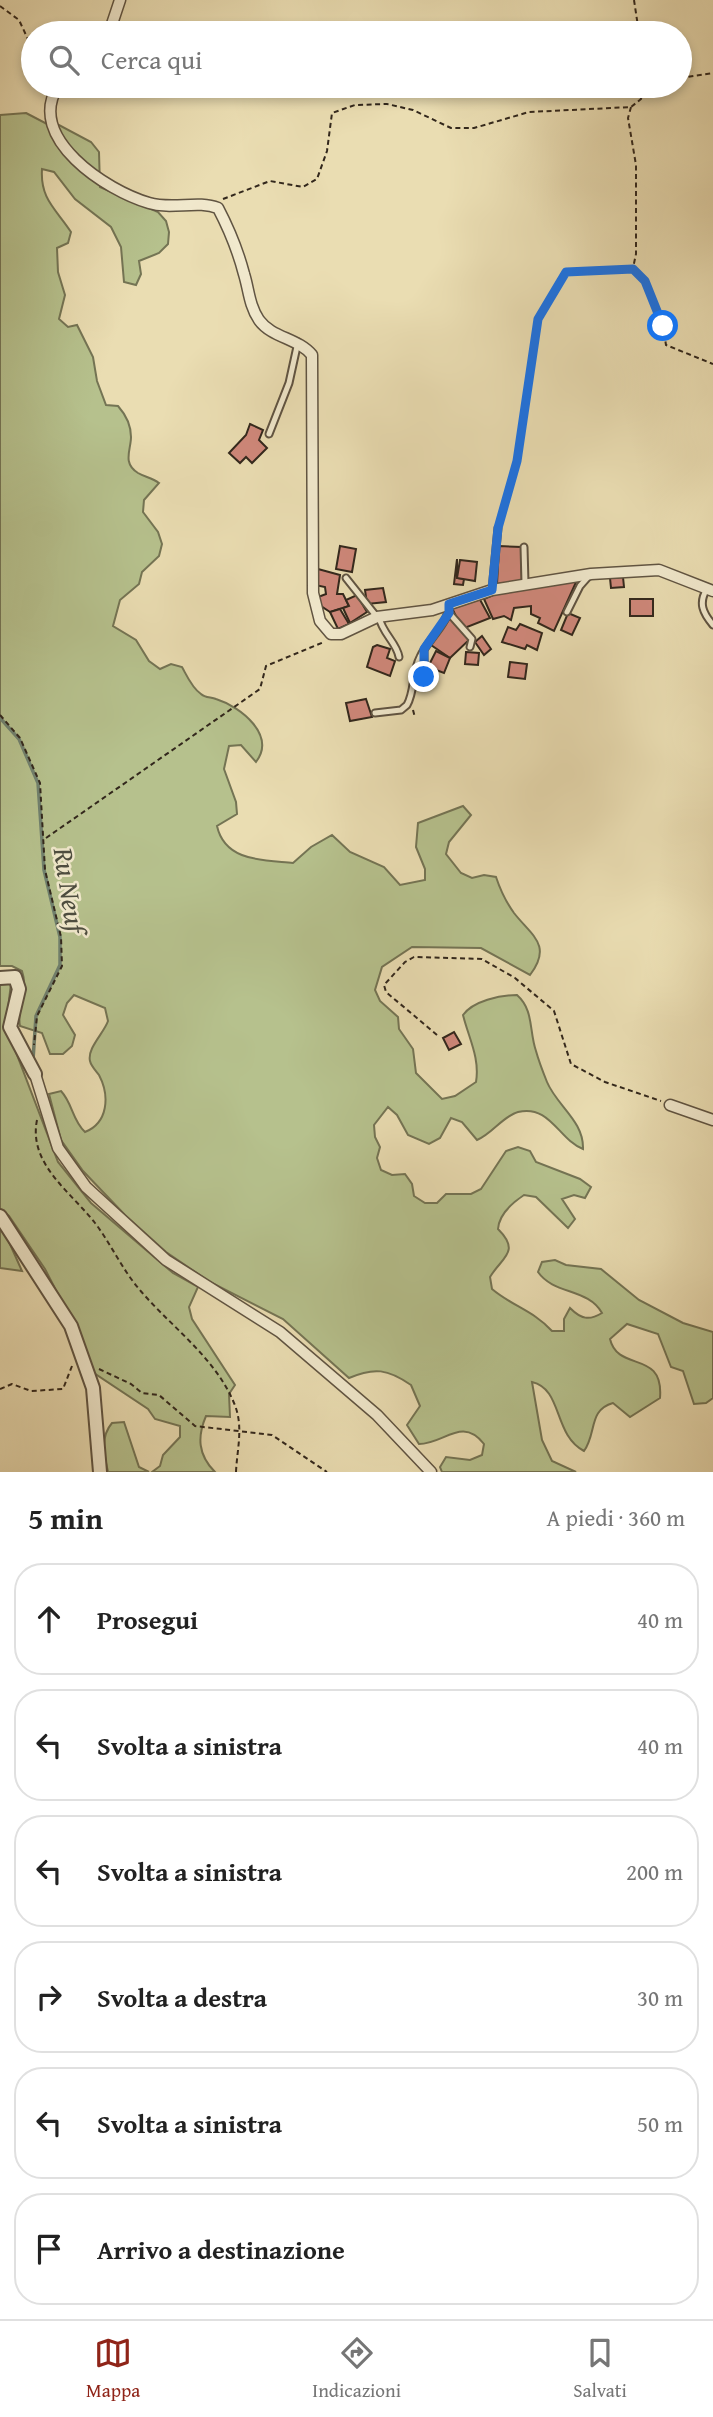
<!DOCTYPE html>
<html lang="it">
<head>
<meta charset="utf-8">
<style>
  :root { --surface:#fff; --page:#f6f6f6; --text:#222; --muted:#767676; --line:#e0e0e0; --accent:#8f2418 }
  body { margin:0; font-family:"Gentium Book Plus",serif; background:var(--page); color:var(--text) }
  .stop { position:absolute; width:21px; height:21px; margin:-16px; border:5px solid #1a73e8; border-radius:50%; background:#fff }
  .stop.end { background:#1a73e8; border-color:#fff; box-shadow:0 2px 7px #0008 }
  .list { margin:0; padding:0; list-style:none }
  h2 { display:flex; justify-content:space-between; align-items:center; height:91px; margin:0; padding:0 28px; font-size:30px }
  h2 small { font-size:23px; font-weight:400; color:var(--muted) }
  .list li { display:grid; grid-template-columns:46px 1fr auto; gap:21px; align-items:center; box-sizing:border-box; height:112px; margin:0 14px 14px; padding:0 14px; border:2px solid var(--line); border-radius:28px }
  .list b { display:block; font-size:26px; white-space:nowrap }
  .list em { font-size:23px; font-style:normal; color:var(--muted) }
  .icon { flex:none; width:38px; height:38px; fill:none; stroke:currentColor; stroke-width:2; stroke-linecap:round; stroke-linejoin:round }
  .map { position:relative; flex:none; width:713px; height:1472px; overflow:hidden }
  .search { position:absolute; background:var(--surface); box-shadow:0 4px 10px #0003; left:21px; right:21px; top:21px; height:77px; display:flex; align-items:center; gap:18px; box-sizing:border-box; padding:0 24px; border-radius:38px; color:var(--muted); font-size:26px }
  .sheet { height:847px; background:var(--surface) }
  nav { display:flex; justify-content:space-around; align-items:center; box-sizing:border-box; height:98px; border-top:2px solid var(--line); background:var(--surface); font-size:19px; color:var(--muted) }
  nav a { display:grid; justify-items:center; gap:4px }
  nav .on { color:var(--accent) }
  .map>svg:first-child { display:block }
</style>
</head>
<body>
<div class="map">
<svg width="713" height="1472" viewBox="0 0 713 1472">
  <rect width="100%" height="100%" fill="#eaddb2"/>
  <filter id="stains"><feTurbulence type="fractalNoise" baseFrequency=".00286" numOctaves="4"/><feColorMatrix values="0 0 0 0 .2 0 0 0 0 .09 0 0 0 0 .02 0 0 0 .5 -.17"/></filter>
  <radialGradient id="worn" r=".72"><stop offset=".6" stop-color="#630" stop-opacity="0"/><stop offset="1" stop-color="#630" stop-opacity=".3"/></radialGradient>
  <g fill="#b6c18d" stroke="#747454" stroke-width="2">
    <path d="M26 113 47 124 59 125 91 142 99 152 100 187 158 212 166 221 169 232 168 244 159 253 139 261 141 274 136 285 124 282 121 247 111 227 75 199 54 172 42 169C40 199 56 209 71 232L68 243 57 248 58 272 65 295 59 319 68 327 77 325 93 357 97 381 106 405 118 406C126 415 131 425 131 437 131 450 122 463 138 473 145 477 152 478 159 483L144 500 143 512 158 532 162 544 159 556 142 572 139 584 120 600 113 626 136 640 149 661 160 669 171 664 182 667C187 676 192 688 201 694 205 698 211 697 216 699 242 707 276 736 256 762L241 745 229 746 224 769 236 802 237 814 217 826C225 862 264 860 293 863L311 847 332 835 350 852 384 867 400 885 425 880V869L416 847 418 823 463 806 471 815 449 842 446 854 461 873 472 878 484 875 496 877C500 889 506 902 514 913 531 935 553 945 530 975L481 948 412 947 382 967 375 990 380 1001 398 1017 399 1029 413 1049 416 1073 442 1099 455 1096 476 1082C480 1058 469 1039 463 1015 473 1001 500 995 517 995 534 1010 529 1031 536 1051 539 1062 543 1072 547 1082 557 1106 584 1121 583 1149 559 1140 550 1104 518 1112 503 1116 492 1134 477 1140L462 1122 451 1118 440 1138 429 1144 408 1135 397 1115 388 1107 374 1125 375 1137 380 1147 377 1158 381 1170 392 1175 405 1174 412 1184 414 1196 425 1203H437L446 1194H471L481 1189 506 1151 518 1147 530 1151 536 1162 580 1179 591 1187 585 1198 574 1195 562 1199 575 1219 568 1228 536 1197 524 1195C512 1203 499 1215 498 1229 521 1252 502 1257 490 1277L492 1289C512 1306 534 1311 552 1331H564V1319L570 1308C581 1319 589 1321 602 1313 588 1288 554 1295 538 1272L542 1262 555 1260 566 1265 601 1269 639 1300 683 1323 713 1332V1398L706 1403 694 1404 683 1371 671 1367 658 1334 627 1324 610 1339C618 1373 664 1349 660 1398L630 1417 613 1403C588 1410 597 1433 584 1451 553 1435 563 1389 532 1382L542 1440 552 1461 576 1472H442L440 1467 446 1457 470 1460 482 1455 484 1444C462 1416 444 1444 419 1444L407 1425 420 1406 411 1385C388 1369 374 1367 349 1378L283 1319 210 1282 166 1252 125 1215 83 1171 61 1140 49 1094 61 1091C73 1104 72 1120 85 1132 108 1123 110 1096 99 1075 96 1071 91 1066 90 1061 87 1048 104 1033 108 1021L105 1008 74 995 67 1003 63 1015 75 1035 72 1046 63 1054H50L42 1033 20 1026C16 1007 29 991 22 971L12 966H0V115Z"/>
    <path d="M4 982 11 983 6 1026 58 1162 91 1203 173 1273 198 1287 189 1307 192 1319 235 1385 229 1394 230 1417 206 1416C197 1437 198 1455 215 1472H152L160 1466 163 1455 180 1437V1426L155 1419 148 1409 94 1373 77 1331 45 1269 9 1216 0 1209V985Z"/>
    <path d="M0 1229 5 1233 22 1271 0 1268Z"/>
    <path d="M124 1422 139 1467 149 1472H108C104 1454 100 1437 112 1423Z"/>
  </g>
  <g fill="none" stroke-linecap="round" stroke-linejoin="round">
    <path stroke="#70816f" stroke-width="3.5" d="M0 718 19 739 38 783 44 870 60 937V965L36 1016 33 1060"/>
  </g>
  <g fill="#d0887b" stroke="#32271c" stroke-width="2">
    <path d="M250 424 263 430 259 440 267 448 252 463 246 457 240 463 229 453 246 435Z"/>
    <path d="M340 546 356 549 352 572 336 569Z"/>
    <path d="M499 546 521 547 522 581 497 584Z"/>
    <path d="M457 559V578L464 579 463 585 454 584Z"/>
    <path d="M460 560 477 562 475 581 457 578Z"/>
    <path d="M318 569 340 575 337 594H343L349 606 330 612 321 606 318 597 326 594 325 587 315 585Z"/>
    <path d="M623 577 624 587 611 588 610 578Z"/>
    <path d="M577 580 554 631 538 623 540 618 531 614V606L514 608 511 620 504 616 493 619 484 599 502 591Z"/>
    <path d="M383 588 386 602 367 604 365 590Z"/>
    <path d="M357 595 367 612 350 623 343 608 349 606 346 600Z"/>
    <path d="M478 596 490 618 462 629 452 608Z"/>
    <rect x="630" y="599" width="23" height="17"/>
    <path d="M340 609 349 624 338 629 330 612Z"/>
    <path d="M568 613 580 618 572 635 561 630Z"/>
    <path d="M451 617 470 639 450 658 431 645Z"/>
    <path d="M520 624 542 633 537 650 527 645 525 649 502 642 508 627 516 630Z"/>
    <path d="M482 636 491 649 484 655 475 642Z"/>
    <path d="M377 645 390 649 387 658 395 661 390 676 367 667 373 647Z"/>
    <path d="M436 651 450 658 444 673 428 667Z"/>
    <path d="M466 652 479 653 478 665 465 664Z"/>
    <path d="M510 662 527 664 525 679 508 677Z"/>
    <path d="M366 699 372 717 350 721 346 703Z"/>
    <path d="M454 1032 461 1044 449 1050 443 1038Z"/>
  </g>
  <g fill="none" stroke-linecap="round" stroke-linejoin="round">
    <defs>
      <g id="service">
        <path d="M269 434 289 383 298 342"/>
        <path d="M524 547 525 583"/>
        <path d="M346 578 377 617"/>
        <path d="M707 589C698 603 703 613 713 625"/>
        <path d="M492 590 498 528"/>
        <path d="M567 612 580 586 588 577"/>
        <path d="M449 613 472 639 470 647"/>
        <path d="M379 617C382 633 397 643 399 657"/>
        <path d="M424 652V677"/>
        <path d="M375 713 401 710 407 705C415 691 412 672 420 657 428 639 449 624 449 604"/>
      </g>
      <g id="minor">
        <path d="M109 33 120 0"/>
        <path d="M58 86C25 138 107 191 149 203 172 210 198 200 218 208 229 229 238 251 244 274 249 290 249 305 259 320 272 338 298 338 312 355L313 593 320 621 331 634H341L377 617 432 610 492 590 591 574 659 570 713 591"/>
        <path d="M35 1074 58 1148 86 1187 166 1260 280 1332 377 1415 431 1472"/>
        <path d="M670 1105 713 1120"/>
      </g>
      <g id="tertiary">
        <path d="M0 978 15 977 19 989 10 1027 35 1074"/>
        <path d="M0 1216 71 1326 93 1388 100 1472"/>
      </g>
    </defs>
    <use href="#service" stroke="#605442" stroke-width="9"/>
    <use href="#minor" stroke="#605442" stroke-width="13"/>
    <use href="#tertiary" stroke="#605442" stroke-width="16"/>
    <g stroke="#32271c" stroke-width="2" stroke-dasharray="5 3.5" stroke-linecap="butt">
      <path d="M634 0 639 33"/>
      <path d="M0 6 19 20 33 50"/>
      <path d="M680 78 713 73"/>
      <path d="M641 98 656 86"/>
      <path d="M631 107 628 118 636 165V254L633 268"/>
      <path d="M223 199 270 181 303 187 317 179 327 151 332 113 355 105 387 104 413 110 451 128H474L529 112 631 107 641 99 639 86"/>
      <path d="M500 521 517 461 538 319 566 272 633 269C651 287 662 319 666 345L713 364"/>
      <path d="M413 710 415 718"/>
      <path d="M0 715 20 738 40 783 45 870 61 937 62 966 37 1016 34 1045"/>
      <path d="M46 838 260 689 266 666 324 642"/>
      <path d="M437 1035 386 992 384 985 405 962 414 957 482 959 515 978 554 1011 571 1064 605 1082 661 1101"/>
      <path d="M37 1120C28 1164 71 1192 95 1223 111 1244 122 1269 139 1289 170 1326 215 1357 234 1403 244 1426 237 1449 236 1472"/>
      <path d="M99 1369 131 1384 142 1393 159 1395 195 1426 272 1435 327 1472"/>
      <path d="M0 1389 12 1384 31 1391 63 1389 72 1366"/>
    </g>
    <use href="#service" stroke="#f1e9cd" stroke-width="5"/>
    <use href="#minor" stroke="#f1e9cd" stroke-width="10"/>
    <use href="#tertiary" stroke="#f1e9cd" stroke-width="12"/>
  </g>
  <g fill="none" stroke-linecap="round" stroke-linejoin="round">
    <path stroke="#1a73e8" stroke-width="9" d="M424 677V649L449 613V604L492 590 498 528 517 461 538 319 566 272 633 269 645 281 663 326"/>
  </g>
  <g text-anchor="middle" stroke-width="5" stroke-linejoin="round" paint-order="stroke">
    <g font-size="28" font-style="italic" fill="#4c4c3f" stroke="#f1e9cd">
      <text transform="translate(70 890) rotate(81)" y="10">Ru Neuf</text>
    </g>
  </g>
  <rect width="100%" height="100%" filter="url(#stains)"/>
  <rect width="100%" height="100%" fill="url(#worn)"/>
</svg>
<div class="stop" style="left:663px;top:326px"></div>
<div class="stop end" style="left:424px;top:677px"></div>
<div class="search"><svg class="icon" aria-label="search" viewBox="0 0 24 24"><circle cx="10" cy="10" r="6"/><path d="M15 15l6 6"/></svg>Cerca qui</div>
</div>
<section class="sheet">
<h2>5 min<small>A piedi · 360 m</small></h2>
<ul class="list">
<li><svg class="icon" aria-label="ahead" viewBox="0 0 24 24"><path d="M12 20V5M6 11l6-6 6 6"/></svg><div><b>Prosegui</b></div><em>40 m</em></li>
<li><svg class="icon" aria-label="left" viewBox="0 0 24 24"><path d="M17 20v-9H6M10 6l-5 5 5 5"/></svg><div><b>Svolta a sinistra</b></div><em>40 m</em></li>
<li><svg class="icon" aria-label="left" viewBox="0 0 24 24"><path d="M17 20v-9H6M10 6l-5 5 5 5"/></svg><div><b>Svolta a sinistra</b></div><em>200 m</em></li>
<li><svg class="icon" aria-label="right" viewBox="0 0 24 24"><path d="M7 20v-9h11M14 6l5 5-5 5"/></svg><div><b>Svolta a destra</b></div><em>30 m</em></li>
<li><svg class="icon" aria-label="left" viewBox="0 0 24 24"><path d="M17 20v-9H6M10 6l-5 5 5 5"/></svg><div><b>Svolta a sinistra</b></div><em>50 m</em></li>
<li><svg class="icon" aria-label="arrive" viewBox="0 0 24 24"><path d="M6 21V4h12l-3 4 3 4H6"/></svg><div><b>Arrivo a destinazione</b></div></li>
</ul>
</section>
<nav>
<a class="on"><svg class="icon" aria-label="map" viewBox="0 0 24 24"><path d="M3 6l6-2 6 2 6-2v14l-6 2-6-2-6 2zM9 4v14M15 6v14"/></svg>Mappa</a>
<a><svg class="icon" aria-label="directions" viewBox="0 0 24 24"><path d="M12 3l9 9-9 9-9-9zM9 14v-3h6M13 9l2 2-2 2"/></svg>Indicazioni</a>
<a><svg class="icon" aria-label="saved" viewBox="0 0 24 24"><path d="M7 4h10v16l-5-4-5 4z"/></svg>Salvati</a>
</nav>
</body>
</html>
